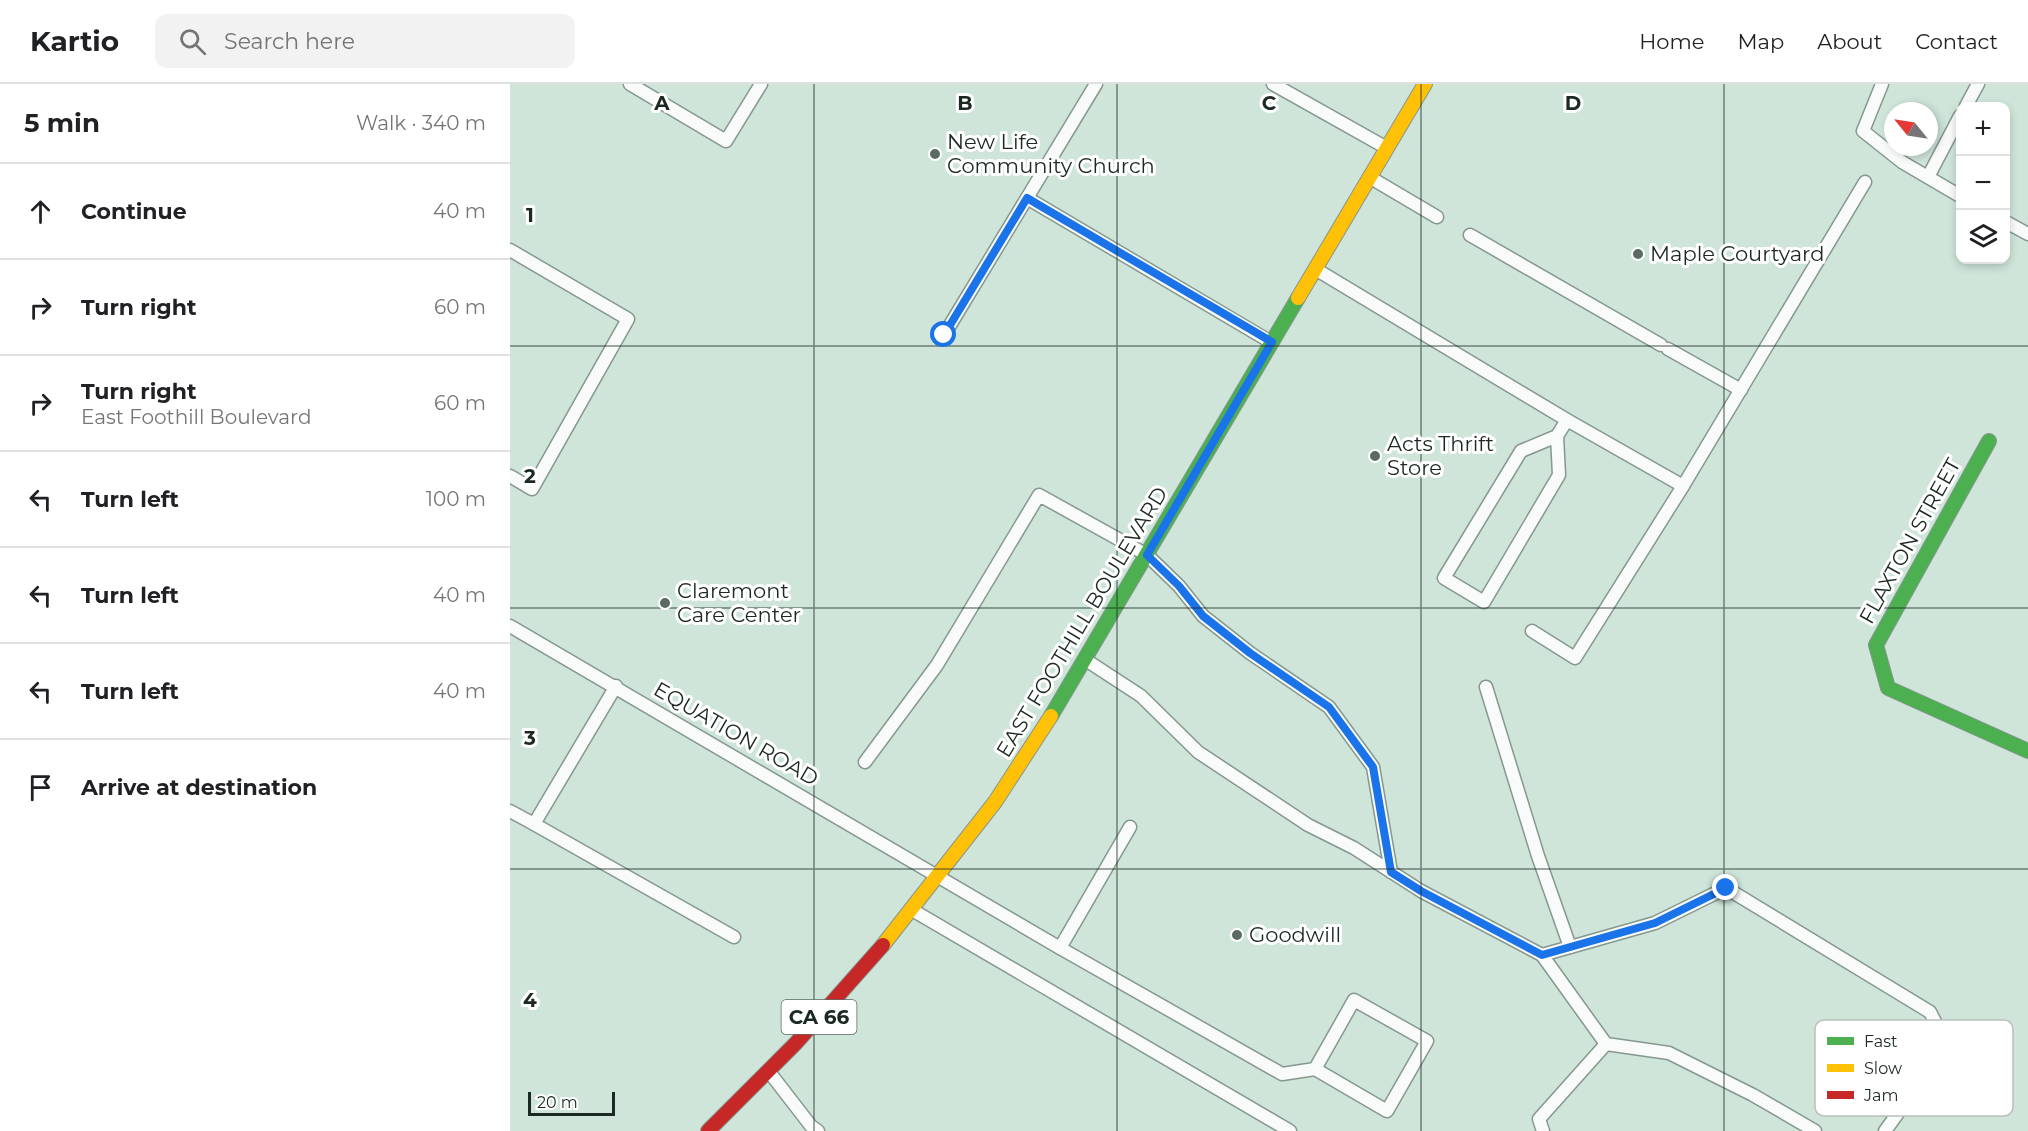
<!DOCTYPE html>
<html lang="en">
<head>
<meta charset="utf-8">
<style>
  :root { --surface:#fff; --page:#f2f2f2; --text:#202124; --muted:#757577; --line:#e0e0e0 }
  body { margin:0; font-family:Montserrat,sans-serif; background:var(--page); color:var(--text) }
  .controls { position:absolute; right:18px; top:18px; display:grid; overflow:hidden; border-radius:12px; box-shadow:0 3px 9px #0003 }
  .controls button { width:54px; height:54px; display:grid; place-items:center; padding:0; border:0; border-bottom:2px solid var(--line); background:var(--surface); color:var(--text); font:30px sans-serif }
  .compass { position:absolute; left:1374px; top:18px; width:54px; height:54px; border-radius:50%; background:var(--surface); box-shadow:0 3px 9px #0003; rotate:300deg }
  .scale { position:absolute; left:18px; bottom:15px; width:87px; box-sizing:border-box; padding-left:6px; border:3px solid #1b2922; border-top:0; font-size:16px; line-height:21px; white-space:nowrap; color:#1b2922; -webkit-text-stroke:4px #fff; paint-order:stroke }
  .stop { position:absolute; width:18px; height:18px; margin:-14px; border:4px solid #1a73e8; border-radius:50%; background:#fff }
  .stop.end { background:#1a73e8; border-color:#fff; box-shadow:0 2px 6px #0008 }
  .list { margin:0; padding:0; list-style:none }
  h2 { display:flex; justify-content:space-between; align-items:center; height:78px; margin:0; padding:0 24px; font-size:26px }
  h2 small { font-size:20px; font-weight:400; color:var(--muted) }
  .list li { display:grid; grid-template-columns:39px 1fr auto; gap:18px; align-items:center; box-sizing:border-box; height:96px; padding:0 24px; border-top:2px solid var(--line) }
  .list b { display:block; font-size:22px; white-space:nowrap }
  .list p { margin:0; font-size:20px; white-space:nowrap; color:var(--muted) }
  .list em { font-size:20px; font-style:normal; color:var(--muted) }
  .icon { flex:none; width:33px; height:33px; fill:none; stroke:currentColor; stroke-width:2; stroke-linecap:round; stroke-linejoin:round }
  .map { position:relative; flex:none; width:1518px; height:1047px; overflow:hidden }
  header { display:flex; align-items:center; gap:36px; box-sizing:border-box; height:84px; padding:0 30px; background:var(--surface); border-bottom:2px solid var(--line) }
  header strong { font-size:28px }
  nav { display:flex; gap:33px; margin-inline-start:auto; font-size:21px }
  .search { width:420px; height:54px; background:var(--page); display:flex; align-items:center; gap:15px; box-sizing:border-box; padding:0 21px; border-radius:12px; color:var(--muted); font-size:22px }
  main { display:flex }
  aside { flex:1; background:var(--surface) }
  .map>svg:first-child { display:block }
</style>
</head>
<body>
<header>
<strong>Kartio</strong>
<div class="search"><svg class="icon" aria-label="search" viewBox="0 0 24 24"><circle cx="10" cy="10" r="6"/><path d="M15 15l6 6"/></svg>Search here</div>
<nav><a>Home</a><a>Map</a><a>About</a><a>Contact</a></nav>
</header>
<main>
<aside>
<h2>5 min<small>Walk · 340 m</small></h2>
<ul class="list">
<li><svg class="icon" aria-label="ahead" viewBox="0 0 24 24"><path d="M12 20V5M6 11l6-6 6 6"/></svg><div><b>Continue</b></div><em>40 m</em></li>
<li><svg class="icon" aria-label="right" viewBox="0 0 24 24"><path d="M7 20v-9h11M14 6l5 5-5 5"/></svg><div><b>Turn right</b></div><em>60 m</em></li>
<li><svg class="icon" aria-label="right" viewBox="0 0 24 24"><path d="M7 20v-9h11M14 6l5 5-5 5"/></svg><div><b>Turn right</b><p>East Foothill Boulevard</p></div><em>60 m</em></li>
<li><svg class="icon" aria-label="left" viewBox="0 0 24 24"><path d="M17 20v-9H6M10 6l-5 5 5 5"/></svg><div><b>Turn left</b></div><em>100 m</em></li>
<li><svg class="icon" aria-label="left" viewBox="0 0 24 24"><path d="M17 20v-9H6M10 6l-5 5 5 5"/></svg><div><b>Turn left</b></div><em>40 m</em></li>
<li><svg class="icon" aria-label="left" viewBox="0 0 24 24"><path d="M17 20v-9H6M10 6l-5 5 5 5"/></svg><div><b>Turn left</b></div><em>40 m</em></li>
<li><svg class="icon" aria-label="arrive" viewBox="0 0 24 24"><path d="M6 21V4h12l-3 4 3 4H6"/></svg><div><b>Arrive at destination</b></div></li>
</ul>
</aside>
<div class="map">
<svg width="1518" height="1047" viewBox="0 0 1518 1047">
  <rect width="100%" height="100%" fill="#cfe5da"/>
  <g fill="none" stroke-linecap="round" stroke-linejoin="round">
    <defs>
      <g id="lane">
        <path d="M120 0 216 57 251 0"/>
        <path d="M763 0 875 63"/>
        <path d="M1372 0 1353 47 1392 78 1450 112"/>
        <path d="M1456 22 1468 0"/>
        <path d="M1418 93 1450 32"/>
        <path d="M861 94 927 133"/>
        <path d="M517 114 761 258"/>
        <path d="M1496 138 1518 150"/>
        <path d="M960 151 1151 261"/>
        <path d="M0 166 118 235 22 405 0 392"/>
        <path d="M807 186 1057 336 1047 352 1049 391 974 518 934 494 1011 367 1047 352"/>
        <path d="M434 251 586 0"/>
        <path d="M1158 265 1231 306"/>
        <path d="M1173 402 1355 98"/>
        <path d="M0 542 550 864 620 743"/>
        <path d="M1022 547 1065 574 1173 402 1057 336"/>
        <path d="M576 576 631 612 688 668 798 741 844 764 911 807 1032 871 1096 960 1159 969 1243 1011 1305 1047"/>
        <path d="M106 602 24 740 224 853"/>
        <path d="M976 603 1028 772 1060 863"/>
        <path d="M355 678 427 581 529 411 637 471 669 502 693 532 740 569 819 623 863 683 881 788"/>
        <path d="M0 727 24 740"/>
        <path d="M404 827 780 1047"/>
        <path d="M550 864 772 990 805 985 877 1027 917 957 844 916 805 985"/>
        <path d="M1032 871 1145 839 1216 804 1420 928 1437 961 1375 1047"/>
        <path d="M260 989 301 1042 308 1047"/>
        <path d="M1033 1047 1029 1035 1096 960"/>
      </g>
      <g id="fast">
        <path d="M1479 357 1366 561 1378 604 1518 667"/>
        <path d="M541 632 788 214"/>
      </g>
      <g id="slow">
        <path d="M788 214 915 0"/>
        <path d="M373 861 485 718 541 632"/>
      </g>
      <path id="jam" d="M198 1047 286 959 373 861"/>
    </defs>
    <use href="#lane" stroke="#86978f" stroke-width="15"/>
    <use href="#fast" stroke="#86978f" stroke-width="16"/>
    <use href="#slow" stroke="#86978f" stroke-width="16"/>
    <use href="#jam" stroke="#86978f" stroke-width="16"/>
    <use href="#lane" stroke="#f8fbf9" stroke-width="12"/>
    <use href="#fast" stroke="#4caf50" stroke-width="14"/>
    <use href="#slow" stroke="#ffc107" stroke-width="14"/>
    <use href="#jam" stroke="#c62828" stroke-width="14"/>
  </g>
  <g fill="none" stroke-linecap="round" stroke-linejoin="round">
    <path stroke="#1a73e8" stroke-width="8" d="M434 251 517 114 762 258 637 471 669 502 693 532 740 569 819 623 863 683 881 788 911 807 1032 871 1145 839 1216 804"/>
  </g>
  <path fill="none" stroke="#1b2922" stroke-width="1.5" stroke-opacity="0.55" d="M304 0V1047M607 0V1047M911 0V1047M1214 0V1047M0 262H1518M0 524H1518M0 785H1518"/>
  <g fill="#5a6b62" stroke="#fff" stroke-width="2">
    <circle cx="425" cy="70" r="6"/>
    <circle cx="1128" cy="170" r="6"/>
    <circle cx="865" cy="372" r="6"/>
    <circle cx="155" cy="519" r="6"/>
    <circle cx="727" cy="851" r="6"/>
  </g>
  <g text-anchor="middle" stroke-width="6" stroke-linejoin="round" paint-order="stroke">
    <rect fill="#fff" stroke="#5f6964" stroke-width="1.5" x="271.5" y="916" width="75" height="34" rx="4.5"/>
    <g font-size="20" font-weight="bold" fill="#1b2922">
      <text x="309" y="940">CA 66</text>
    </g>
    <g font-size="21" fill="#1b2922" stroke="#fff" text-anchor="start">
      <text x="437" y="65">New Life<tspan x="437" dy="24">Community Church</tspan></text>
      <text x="1140" y="177">Maple Courtyard</text>
      <text x="877" y="367">Acts Thrift<tspan x="877" dy="24">Store</tspan></text>
      <text x="167" y="514">Claremont<tspan x="167" dy="24">Care Center</tspan></text>
      <text x="739" y="858">Goodwill</text>
    </g>
    <g font-size="21" fill="#1b2922" stroke="#fff">
      <text transform="translate(1400 457) rotate(-61)" y="7">FLAXTON STREET</text>
      <text transform="translate(572 538) rotate(-59)" y="7">EAST FOOTHILL BOULEVARD</text>
      <text transform="translate(226 650) rotate(30)" y="7">EQUATION ROAD</text>
    </g>
  </g>
  <rect x="1305" y="936" width="198" height="96" rx="9" fill="#fff" stroke="#bbbfbd" stroke-width="1.5"/>
  <rect x="1317" y="953" width="27" height="8" fill="#4caf50"/>
  <rect x="1317" y="980" width="27" height="8" fill="#ffc107"/>
  <rect x="1317" y="1007" width="27" height="8" fill="#c62828"/>
  <g font-size="16" fill="#1b2922">
    <text x="1354" y="963">Fast</text>
    <text x="1354" y="990">Slow</text>
    <text x="1354" y="1017">Jam</text>
  </g>
  <g font-size="20" text-anchor="middle" font-weight="bold" fill="#1b2922" stroke="#fff" stroke-width="6" stroke-linejoin="round" paint-order="stroke">
    <text x="152" y="26">A</text>
    <text x="455" y="26">B</text>
    <text x="759" y="26">C</text>
    <text x="1063" y="26">D</text>
    <text x="20" y="138">1</text>
    <text x="20" y="399">2</text>
    <text x="20" y="661">3</text>
    <text x="20" y="923">4</text>
  </g>
</svg>
<div class="controls">
<button>+</button>
<button>−</button>
<button><svg class="icon" aria-label="layers" viewBox="0 0 24 24"><path d="M12 4l9 5-9 5-9-5zM3 14l9 5 9-5"/></svg></button>
</div>
<svg class="compass" viewBox="-18 -18 36 36"><path d="M0-13l5 13h-10z" fill="#e53935"/><path d="M0 13l5-13h-10z" fill="#757577"/></svg>
<div class="scale">20 m</div>
<div class="stop" style="left:434px;top:251px"></div>
<div class="stop end" style="left:1216px;top:804px"></div>
</div>
</main>
</body>
</html>
